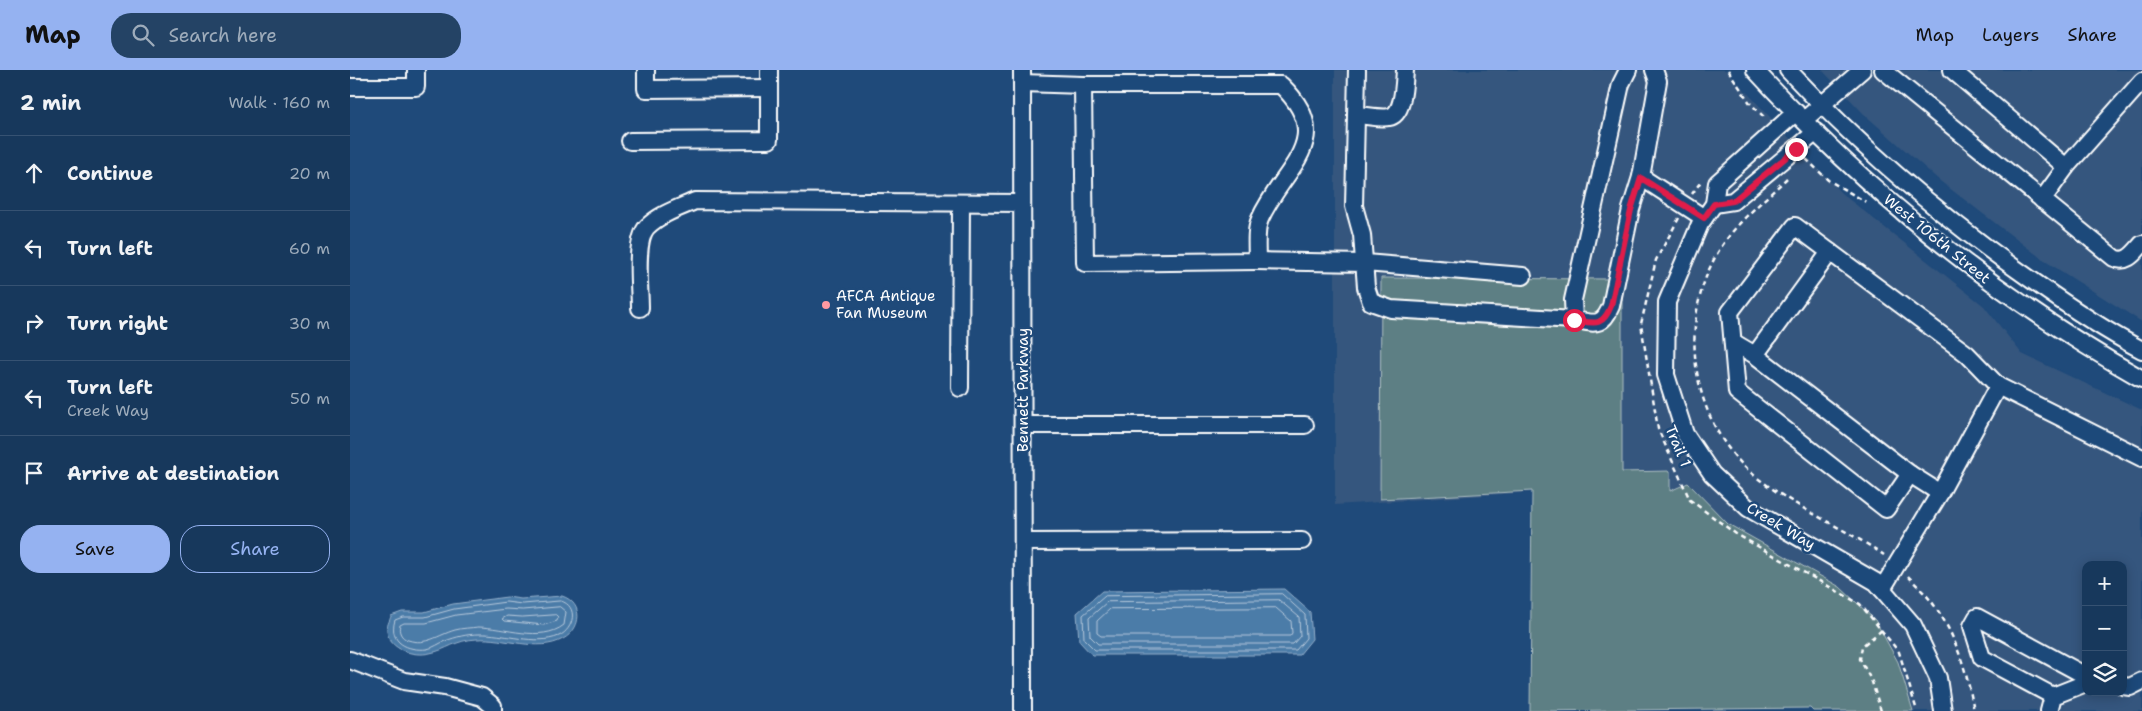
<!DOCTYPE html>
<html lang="en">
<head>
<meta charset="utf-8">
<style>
  :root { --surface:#17385c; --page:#244365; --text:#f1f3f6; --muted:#9eacbb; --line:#365272; --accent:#95b2f1 }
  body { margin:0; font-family:"Shantell Sans",sans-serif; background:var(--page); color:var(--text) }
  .controls { position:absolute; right:15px; bottom:15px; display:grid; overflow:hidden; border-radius:10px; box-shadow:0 2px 12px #0003 }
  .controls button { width:45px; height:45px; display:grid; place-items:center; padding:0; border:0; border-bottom:1px solid var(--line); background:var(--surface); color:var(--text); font:25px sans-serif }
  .stop { position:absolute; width:15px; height:15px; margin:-11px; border:4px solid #e11d48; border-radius:50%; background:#fff }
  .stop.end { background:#e11d48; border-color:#fff; box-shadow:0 1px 5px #0008 }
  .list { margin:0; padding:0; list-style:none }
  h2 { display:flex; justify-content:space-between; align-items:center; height:65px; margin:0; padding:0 20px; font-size:21px }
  h2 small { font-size:16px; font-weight:400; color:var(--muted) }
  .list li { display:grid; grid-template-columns:32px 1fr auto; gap:15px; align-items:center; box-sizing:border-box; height:75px; padding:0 20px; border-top:1px solid var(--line) }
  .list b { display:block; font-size:19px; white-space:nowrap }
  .list p { margin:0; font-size:16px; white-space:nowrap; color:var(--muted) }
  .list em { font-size:16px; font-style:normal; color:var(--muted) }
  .actions { display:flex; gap:10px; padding:15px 20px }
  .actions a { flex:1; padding:11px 0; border:1px solid var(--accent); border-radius:20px; text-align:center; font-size:18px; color:var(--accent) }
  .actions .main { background:var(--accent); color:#111 }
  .icon { flex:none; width:28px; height:28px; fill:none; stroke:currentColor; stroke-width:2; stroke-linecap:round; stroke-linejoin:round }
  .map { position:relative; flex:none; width:1792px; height:641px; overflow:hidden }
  header { display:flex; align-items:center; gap:30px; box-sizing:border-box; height:70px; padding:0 25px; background:var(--accent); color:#111 }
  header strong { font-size:24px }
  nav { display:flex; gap:28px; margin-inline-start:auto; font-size:18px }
  .search { width:350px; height:45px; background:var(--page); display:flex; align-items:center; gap:12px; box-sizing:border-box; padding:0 18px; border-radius:20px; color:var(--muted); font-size:19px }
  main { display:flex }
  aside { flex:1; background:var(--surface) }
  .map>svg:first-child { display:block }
</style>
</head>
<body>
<header>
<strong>Map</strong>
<div class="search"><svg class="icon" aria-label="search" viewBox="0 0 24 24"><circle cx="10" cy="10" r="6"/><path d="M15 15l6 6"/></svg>Search here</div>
<nav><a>Map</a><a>Layers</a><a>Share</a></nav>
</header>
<main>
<aside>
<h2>2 min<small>Walk · 160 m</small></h2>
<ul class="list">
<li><svg class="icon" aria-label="ahead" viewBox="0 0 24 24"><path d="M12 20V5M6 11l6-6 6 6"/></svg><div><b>Continue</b></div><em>20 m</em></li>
<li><svg class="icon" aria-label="left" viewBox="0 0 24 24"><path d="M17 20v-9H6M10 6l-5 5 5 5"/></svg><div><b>Turn left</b></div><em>60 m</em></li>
<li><svg class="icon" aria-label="right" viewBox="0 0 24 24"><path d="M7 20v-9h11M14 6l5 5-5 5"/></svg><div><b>Turn right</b></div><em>30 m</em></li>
<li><svg class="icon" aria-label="left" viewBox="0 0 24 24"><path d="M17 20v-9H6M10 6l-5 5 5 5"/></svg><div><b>Turn left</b><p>Creek Way</p></div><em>50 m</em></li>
<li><svg class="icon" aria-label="arrive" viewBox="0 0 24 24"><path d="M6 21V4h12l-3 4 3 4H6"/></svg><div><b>Arrive at destination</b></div></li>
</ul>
<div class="actions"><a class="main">Save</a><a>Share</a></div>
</aside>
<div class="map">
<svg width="1792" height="641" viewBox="0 0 1792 641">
  <rect width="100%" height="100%" fill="#1f4a7a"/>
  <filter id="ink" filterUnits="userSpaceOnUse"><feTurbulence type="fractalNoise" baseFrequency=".02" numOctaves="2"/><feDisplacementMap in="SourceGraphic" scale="10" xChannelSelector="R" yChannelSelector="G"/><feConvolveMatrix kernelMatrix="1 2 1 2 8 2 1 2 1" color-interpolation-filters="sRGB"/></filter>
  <g filter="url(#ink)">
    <g fill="#35567e" fill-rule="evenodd">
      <path d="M985 0H1376L1491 123 1634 236 1672 284 1792 340V641H1463L1460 638 1180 641 1182 422 985 435ZM1736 495H1773V622H1736Z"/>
      <path d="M1472 0H1792V252L1695 191 1590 111 1515 45Z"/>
    </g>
    <path fill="#5d7f84" stroke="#aebfc2" d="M1031 208 1272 209V402L1320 401V421L1338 413 1378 454 1490 517 1525 550 1548 592 1563 641H1463L1460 638 1180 641 1182 421 1030 429Z"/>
    <g fill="#4c7ba8" stroke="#94b0cb">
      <path d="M934 519 960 542 962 569 949 585H742L729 571 727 543 752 521Z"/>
      <path d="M212 526C234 533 232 559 213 569 188 583 154 567 127 569 105 570 97 580 80 583 64 587 39 580 37 561 36 557 40 550 41 546L52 542H74L103 534 157 527 171 529Z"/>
    </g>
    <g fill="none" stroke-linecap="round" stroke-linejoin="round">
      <g stroke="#b7cadc" stroke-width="1">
        <path d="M932 524 955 545 956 568 946 580H745L734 569 733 545 755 526Z"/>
        <path d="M929 530 949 547 950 566 943 574H748L740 566 739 548 757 532Z"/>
        <path d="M211 531C229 536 224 559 209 566 185 576 154 563 129 564 117 564 106 567 95 571 90 573 83 578 77 579 58 581 38 573 45 550L53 547H75L104 539 156 532 172 534Z"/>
        <path d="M210 537 216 542 214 555C191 573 154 557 128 557 121 558 112 558 105 560 88 565 76 576 58 570 51 568 48 561 50 555L54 553H76L106 545 156 539 172 540Z"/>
        <path d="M926 538 941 551 942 563 940 566H751L747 563V551L760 539Z"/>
        <path d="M206 545 208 547 207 551 194 555 154 551 152 549 157 546 172 547Z"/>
      </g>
      <defs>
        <g id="minor">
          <path d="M296 0V19L419 18"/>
          <path d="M672 0 673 641"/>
          <path d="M1007 0 1004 136 1012 165 1016 217 1021 232 1041 239 1224 250"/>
          <path d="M1278 0 1271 14 1223 230 1224 250C1244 253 1252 258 1261 236L1281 139 1291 107 1308 11 1304 0"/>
          <path d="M1405 0C1517 122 1647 227 1792 309"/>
          <path d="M1438 0C1512 79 1594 149 1683 211 1718 236 1754 260 1792 280"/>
          <path d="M1533 0 1764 188C1777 194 1784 183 1792 174"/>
          <path d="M1602 0 1716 97 1792 11"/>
          <path d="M672 13 733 15 735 193 907 191C907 178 905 160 910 149 933 97 988 70 931 15H733"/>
          <path d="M0 17H66V0"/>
          <path d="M1446 42 1367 113 1364 134 1350 154 1317 232 1316 305 1335 364 1362 404 1398 438 1526 512 1563 555 1588 608 1593 641"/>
          <path d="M1006 45C1016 45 1029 49 1039 47 1054 45 1054 12 1055 0"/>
          <path d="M1454 50 1512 0"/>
          <path d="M280 71 419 70V0"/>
          <path d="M1291 107 1354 148"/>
          <path d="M1692 130 1716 97"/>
          <path d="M1364 134 1383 131 1466 62"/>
          <path d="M907 191 1015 193 1173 206"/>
          <path d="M290 238C290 218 284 171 297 157 310 144 329 138 345 131L672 133"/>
          <path d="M1383 272 1405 285 1560 404 1536 439 1387 322 1380 242 1445 156 1617 284 1648 316 1590 423 1532 519"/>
          <path d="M1405 285 1480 182"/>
          <path d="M1648 316 1792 388"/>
          <path d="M610 318 611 133"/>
          <path d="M673 355H955"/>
          <path d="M1560 404 1590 423"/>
          <path d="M673 472 952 471"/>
          <path d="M0 590 54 611 95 617 132 627 143 636V641"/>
          <path d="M1773 616 1780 617 1792 611"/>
          <path d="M1703 626 1632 588 1622 556 1627 547 1736 606"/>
          <path d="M1699 641 1703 626 1736 613"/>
        </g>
      </defs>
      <use href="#minor" stroke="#fff" stroke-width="20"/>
      <g stroke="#fff" stroke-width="2.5" stroke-dasharray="5 4" stroke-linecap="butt">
        <path d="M1378 0 1400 33 1415 48"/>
        <path d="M1456 89 1478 110 1516 132"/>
        <path d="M1437 108C1416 129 1390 149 1374 173 1325 243 1338 352 1405 406 1445 438 1493 457 1534 485"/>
        <path d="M1342 124 1352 110"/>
        <path d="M1329 148 1306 190 1291 254 1308 359 1340 430 1386 464 1510 534 1549 582 1567 641"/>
        <path d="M1558 506C1567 516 1577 525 1584 535 1606 565 1618 605 1624 641"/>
        <path d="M1531 641 1522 612 1510 589 1512 576 1532 560"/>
      </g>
      <use href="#minor" stroke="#1f4a7a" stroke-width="16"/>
    </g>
  </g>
  <g fill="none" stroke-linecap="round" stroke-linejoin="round" filter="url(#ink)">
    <path stroke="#e11d48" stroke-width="6" d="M1224 250C1244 253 1252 258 1261 236L1281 140 1291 108 1354 148 1364 134 1383 131 1446 79"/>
  </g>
  <circle fill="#ff9aa2" stroke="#1f4a7a" stroke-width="2" cx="476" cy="235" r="5"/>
  <g text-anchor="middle" stroke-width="5" stroke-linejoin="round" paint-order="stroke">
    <g font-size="15" fill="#fff" stroke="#1f4a7a">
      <text transform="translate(1587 169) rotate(39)" y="5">West 106th Street</text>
      <text transform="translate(673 320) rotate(-90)" y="5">Bennett Parkway</text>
      <text transform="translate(1328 376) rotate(67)" y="5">Trail 1</text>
      <text transform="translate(1431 456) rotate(31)" y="5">Creek Way</text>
    </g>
    <g font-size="15" fill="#fff" stroke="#1f4a7a" text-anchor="start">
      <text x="486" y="231">AFCA Antique<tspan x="486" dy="17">Fan Museum</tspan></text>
    </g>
  </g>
</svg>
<div class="controls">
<button>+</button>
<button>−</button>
<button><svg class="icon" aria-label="layers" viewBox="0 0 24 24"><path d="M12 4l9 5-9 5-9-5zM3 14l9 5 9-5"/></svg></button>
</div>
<div class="stop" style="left:1224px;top:250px"></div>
<div class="stop end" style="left:1446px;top:79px"></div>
</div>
</main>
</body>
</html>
